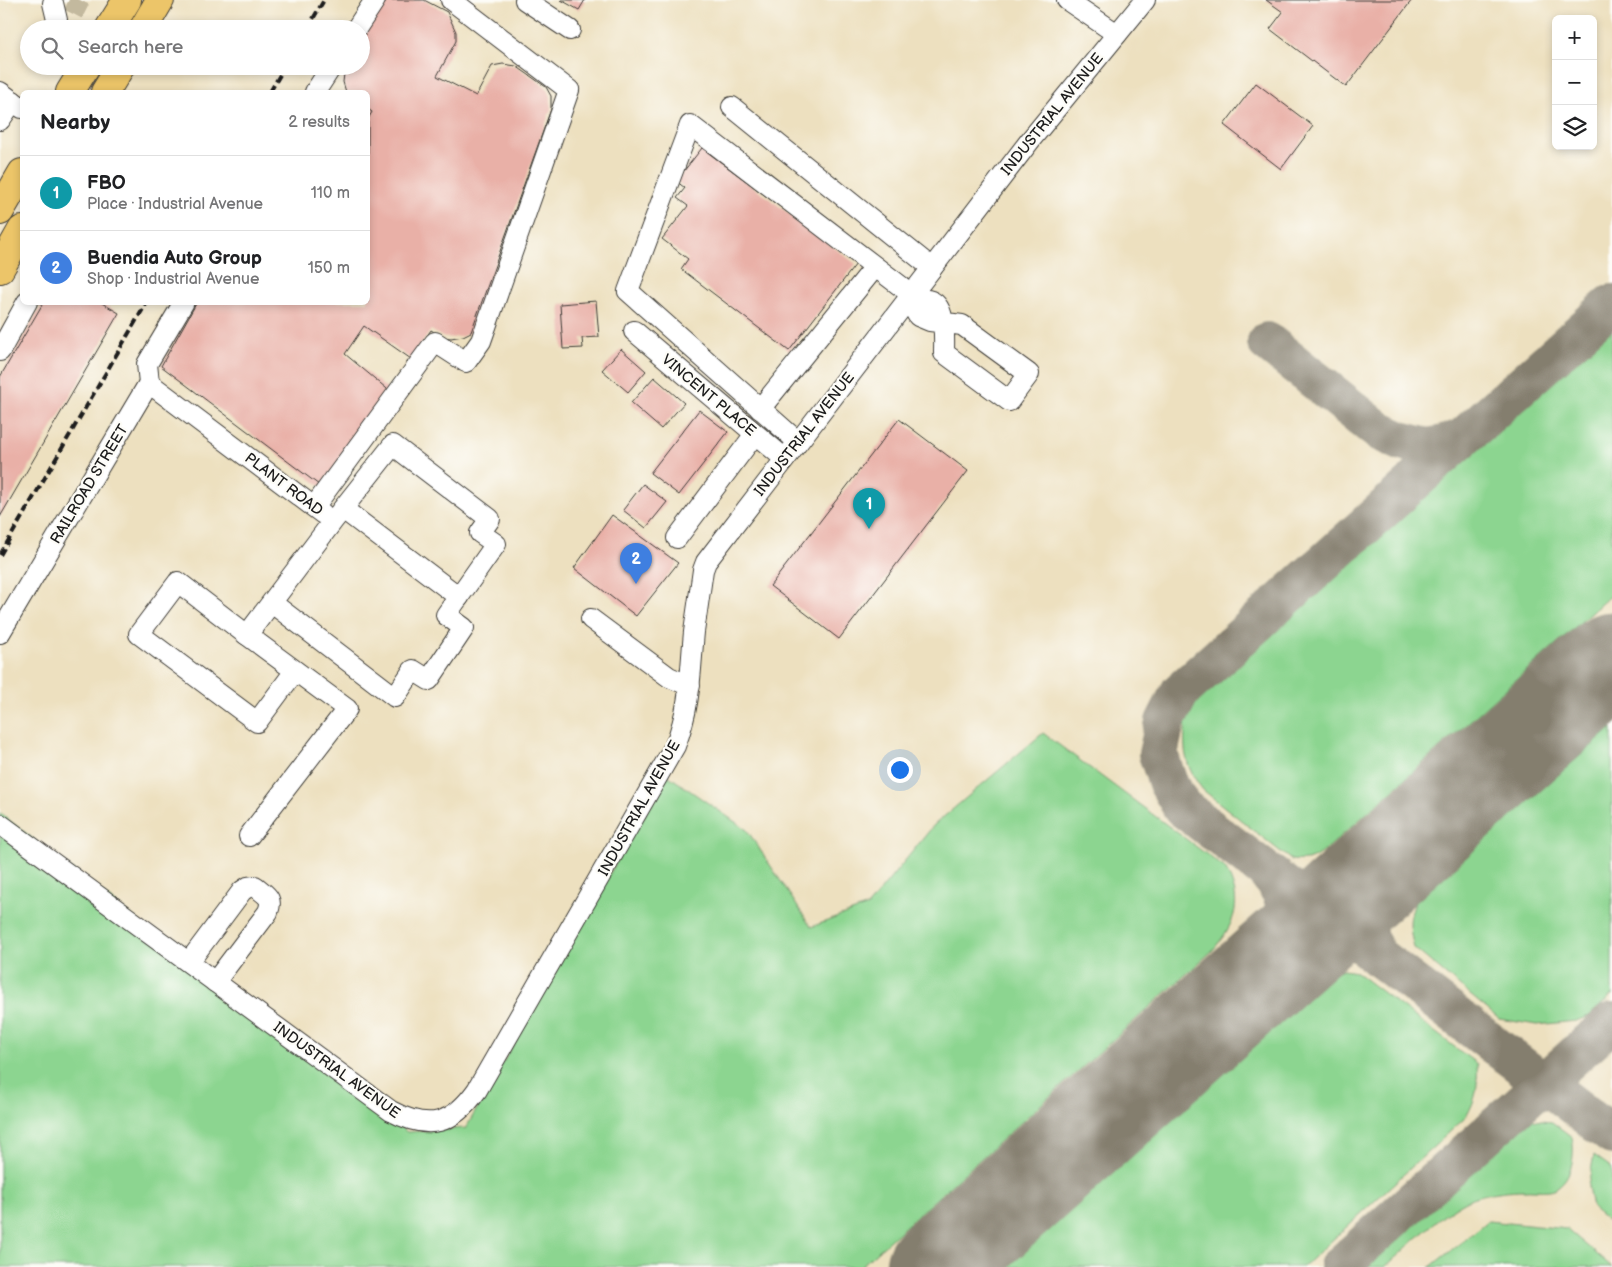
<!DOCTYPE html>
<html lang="en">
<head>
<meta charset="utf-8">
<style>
  :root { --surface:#fff; --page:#f6f6f6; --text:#202124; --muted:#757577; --line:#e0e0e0; --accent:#ea580c }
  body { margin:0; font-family:"Balsamiq Sans",sans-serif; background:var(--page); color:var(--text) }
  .controls { position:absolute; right:15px; top:15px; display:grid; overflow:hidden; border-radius:8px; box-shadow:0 2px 8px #0003 }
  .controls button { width:45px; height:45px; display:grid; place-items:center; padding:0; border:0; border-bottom:1px solid var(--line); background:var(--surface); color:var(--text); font:25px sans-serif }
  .you { position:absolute; left:899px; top:769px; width:18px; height:18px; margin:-12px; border:4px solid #fff; border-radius:50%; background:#1a73e8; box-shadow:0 0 0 8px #1a73e833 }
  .badge { display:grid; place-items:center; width:32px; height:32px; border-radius:50%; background:var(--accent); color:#fff; font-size:16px; font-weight:700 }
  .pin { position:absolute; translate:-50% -41px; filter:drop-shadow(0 1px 2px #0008) }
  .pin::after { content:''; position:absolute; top:26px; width:18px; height:15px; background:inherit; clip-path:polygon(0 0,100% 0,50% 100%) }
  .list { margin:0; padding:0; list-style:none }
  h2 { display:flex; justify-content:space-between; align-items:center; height:65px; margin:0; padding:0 20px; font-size:21px }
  h2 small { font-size:16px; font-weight:400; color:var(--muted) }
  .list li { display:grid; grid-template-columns:32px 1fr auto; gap:15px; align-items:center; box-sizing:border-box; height:75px; padding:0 20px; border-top:1px solid var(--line) }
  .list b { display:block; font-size:19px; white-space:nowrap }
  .list p { margin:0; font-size:16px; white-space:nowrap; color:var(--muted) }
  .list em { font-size:16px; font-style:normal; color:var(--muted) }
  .icon { flex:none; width:28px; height:28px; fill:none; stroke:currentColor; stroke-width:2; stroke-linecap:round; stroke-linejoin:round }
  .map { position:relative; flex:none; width:1612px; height:1267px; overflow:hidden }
  .search { position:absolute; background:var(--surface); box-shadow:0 2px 8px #0003; left:20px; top:20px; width:350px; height:55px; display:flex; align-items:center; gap:12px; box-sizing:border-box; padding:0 18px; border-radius:28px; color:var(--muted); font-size:19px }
  .panel { position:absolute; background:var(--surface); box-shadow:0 2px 8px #0003; left:20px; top:90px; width:350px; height:215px; border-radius:8px }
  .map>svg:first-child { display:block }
</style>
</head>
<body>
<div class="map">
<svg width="1612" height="1267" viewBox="0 0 1612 1267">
  <rect width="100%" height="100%" fill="#fdfcf7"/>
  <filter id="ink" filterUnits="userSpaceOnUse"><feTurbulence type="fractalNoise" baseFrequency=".02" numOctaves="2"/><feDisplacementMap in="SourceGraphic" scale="10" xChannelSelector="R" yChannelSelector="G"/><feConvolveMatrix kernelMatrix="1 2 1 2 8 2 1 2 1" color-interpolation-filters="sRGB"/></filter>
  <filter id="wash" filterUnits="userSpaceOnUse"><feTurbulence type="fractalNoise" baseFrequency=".0096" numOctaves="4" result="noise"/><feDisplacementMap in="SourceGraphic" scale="20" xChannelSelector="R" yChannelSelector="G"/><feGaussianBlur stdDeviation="1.12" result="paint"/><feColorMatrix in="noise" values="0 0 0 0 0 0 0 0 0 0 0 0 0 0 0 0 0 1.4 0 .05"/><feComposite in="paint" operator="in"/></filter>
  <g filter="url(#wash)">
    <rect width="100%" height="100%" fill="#ede0bf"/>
    <g fill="#8cd590" stroke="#547856">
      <path d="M1612 328V594L1330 846C1315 858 1311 862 1291 860L1203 790C1188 771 1183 755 1185 731 1186 727 1185 722 1186 719 1188 713 1193 707 1196 701Z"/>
      <path d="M1612 728V995L1589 1016 1576 1021 1537 1025 1499 1019 1414 948C1409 928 1407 915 1419 897Z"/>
      <path d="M1043 733 1225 868C1244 901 1236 923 1212 951L860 1267H0V813L407 1132 466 1128 666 774 747 830 811 927 868 906 934 825Z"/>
      <path d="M1343 970 1356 972 1477 1064C1478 1086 1477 1098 1466 1117L1303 1267H1005L1330 975Z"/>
      <path d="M1532 1120 1552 1122 1572 1137C1575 1152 1573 1173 1561 1184 1551 1194 1537 1189 1525 1190 1510 1190 1493 1192 1479 1196 1451 1203 1408 1247 1385 1267H1363L1521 1125Z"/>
      <path d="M1594 1155 1612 1168V1225L1592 1208 1588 1186Z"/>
      <path d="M1488 1221 1567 1229 1612 1267H1430Z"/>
    </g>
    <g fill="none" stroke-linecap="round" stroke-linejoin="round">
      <g stroke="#847e6e" stroke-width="40">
        <path d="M1612 304 1180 692 1165 722 1158 754 1168 783 1182 807 1612 1135"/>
        <path d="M1267 342 1379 431 1401 441 1428 448 1444 445 1463 438"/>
        <path d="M1268 874 1281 891 1288 912 1286 943 1276 962"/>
        <path d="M1378 957 1368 939 1364 913 1370 890 1382 867"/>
        <path d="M1339 1267 1612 1022"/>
      </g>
      <path stroke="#847e6e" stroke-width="99" d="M935 1267 1612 661"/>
    </g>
    <g id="blocks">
      <g fill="#e9b0a7">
        <path d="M381 0H424L447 12 456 32V41L437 76 476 96 492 66 503 64 516 66 546 87 551 96V109L471 332 463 336 451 338 442 337 431 330 411 359 364 326 345 354 392 393 323 488 161 366 197 302H368V119L372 112 368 109V92H346L343 82 345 66H361V35Z"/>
        <path d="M561 0H585L579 10Z"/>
        <path d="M1266 0H1412L1346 87 1270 29 1283 12Z"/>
        <path d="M1256 83 1313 126 1281 169 1224 125Z"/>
        <path d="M702 148 856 264 789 351 681 269 688 259 662 239 688 206 677 198 685 188 676 181Z"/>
        <path d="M596 301 599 337 582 338 583 348 563 349 560 304Z"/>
        <path d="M38 302H100L119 313 0 517V377L42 305Z"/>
        <path d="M621 349 646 371 628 392 602 370Z"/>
        <path d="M654 377 684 403 661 429 631 403Z"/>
        <path d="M699 410 728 432 679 495 650 473Z"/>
        <path d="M899 419 968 471 839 639 770 586Z"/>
        <path d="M643 484 667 502 646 528 623 510Z"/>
        <path d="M612 515 678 563 636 616 574 568Z"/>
      </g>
    </g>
  </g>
  <g filter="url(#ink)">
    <use href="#blocks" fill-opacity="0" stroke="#3b3934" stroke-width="1"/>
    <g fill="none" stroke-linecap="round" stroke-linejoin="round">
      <path stroke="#c3b99e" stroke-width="20" stroke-dasharray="20 10" stroke-linecap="butt" d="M73 14 80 0"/>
      <defs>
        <g id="minor">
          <path d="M525 0 570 30"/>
          <path d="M1067 0 1117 34"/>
          <path d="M53 3 57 20 53 29"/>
          <path d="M356 29 375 0"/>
          <path d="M0 92 22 108"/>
          <path d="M315 92 332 66"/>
          <path d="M732 107 932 268"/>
          <path d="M0 120 13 101"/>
          <path d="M908 299C914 299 922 299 928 300 947 304 944 338 944 353L1009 401 1029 374 962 325 930 321 918 316 908 299"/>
          <path d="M634 331 785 459"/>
          <path d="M0 351 27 302"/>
          <path d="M149 383 147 364 184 302"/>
          <path d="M760 409 875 267"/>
          <path d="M798 442 628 291 690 125 911 294"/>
          <path d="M314 507 435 342 466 362 481 341 569 90 451 0"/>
          <path d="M343 509 459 597"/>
          <path d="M677 538 755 434"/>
          <path d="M591 619 669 677 690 686"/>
          <path d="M0 633 149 383 323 514"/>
          <path d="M247 635 178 582 139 634 257 722 295 671"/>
          <path d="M0 824 391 1111C429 1131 452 1125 477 1090L675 746C691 705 690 674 694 632 697 611 700 591 703 570L706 562 1032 138 1145 0"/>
          <path d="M249 836 347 709 247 635 333 521 393 445 490 519 480 533 496 544 446 615 464 628 429 680 413 670 395 697 272 603"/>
          <path d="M189 962 242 891 248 887 255 886C265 895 274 897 268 912L215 982"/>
        </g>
        <g id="highway">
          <path d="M109 29 127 0"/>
          <path d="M143 29 160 0"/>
          <path d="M70 92 86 66"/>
          <path d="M105 92 121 66"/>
          <path d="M0 211 22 173"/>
          <path d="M0 269 22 230"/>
        </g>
      </defs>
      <use href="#minor" stroke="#3b3934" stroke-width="22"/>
      <use href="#highway" stroke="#3b3934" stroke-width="30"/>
      <use href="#minor" stroke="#fff" stroke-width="20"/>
      <use href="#highway" stroke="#ecc569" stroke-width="28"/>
      <g stroke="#1c1c1c" stroke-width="4" stroke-dasharray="8 4" stroke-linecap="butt">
        <path d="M307 29 324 0"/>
        <path d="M270 92 285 66"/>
        <path d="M0 555 147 302"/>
      </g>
    </g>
  </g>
  <g text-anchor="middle" stroke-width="4.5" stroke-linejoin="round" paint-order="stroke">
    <g font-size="15" fill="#1c1c1c" stroke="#fdfcf7">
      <text transform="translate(1052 114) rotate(-51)" y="5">INDUSTRIAL AVENUE</text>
      <text transform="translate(709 395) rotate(40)" y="5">VINCENT PLACE</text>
      <text transform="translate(804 434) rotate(-52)" y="5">INDUSTRIAL AVENUE</text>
      <text transform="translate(89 484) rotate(-59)" y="5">RAILROAD STREET</text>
      <text transform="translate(284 484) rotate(37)" y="5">PLANT ROAD</text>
      <text transform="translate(639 808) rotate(-61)" y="5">INDUSTRIAL AVENUE</text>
      <text transform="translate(337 1070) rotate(36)" y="5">INDUSTRIAL AVENUE</text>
    </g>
  </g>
</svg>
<div class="controls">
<button>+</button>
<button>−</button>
<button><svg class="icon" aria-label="layers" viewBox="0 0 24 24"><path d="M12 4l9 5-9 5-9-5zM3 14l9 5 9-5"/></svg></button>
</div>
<div class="you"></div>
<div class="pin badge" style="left:869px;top:529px;background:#0f9aa8">1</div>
<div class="pin badge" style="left:636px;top:584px;background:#3f7fe0">2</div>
<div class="search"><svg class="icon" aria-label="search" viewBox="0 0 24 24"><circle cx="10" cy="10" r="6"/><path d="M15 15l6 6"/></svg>Search here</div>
<section class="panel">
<h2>Nearby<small>2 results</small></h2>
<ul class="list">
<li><span class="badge" style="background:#0f9aa8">1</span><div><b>FBO</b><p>Place · Industrial Avenue</p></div><em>110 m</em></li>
<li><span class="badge" style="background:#3f7fe0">2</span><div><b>Buendia Auto Group</b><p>Shop · Industrial Avenue</p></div><em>150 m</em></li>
</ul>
</section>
</div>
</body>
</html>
